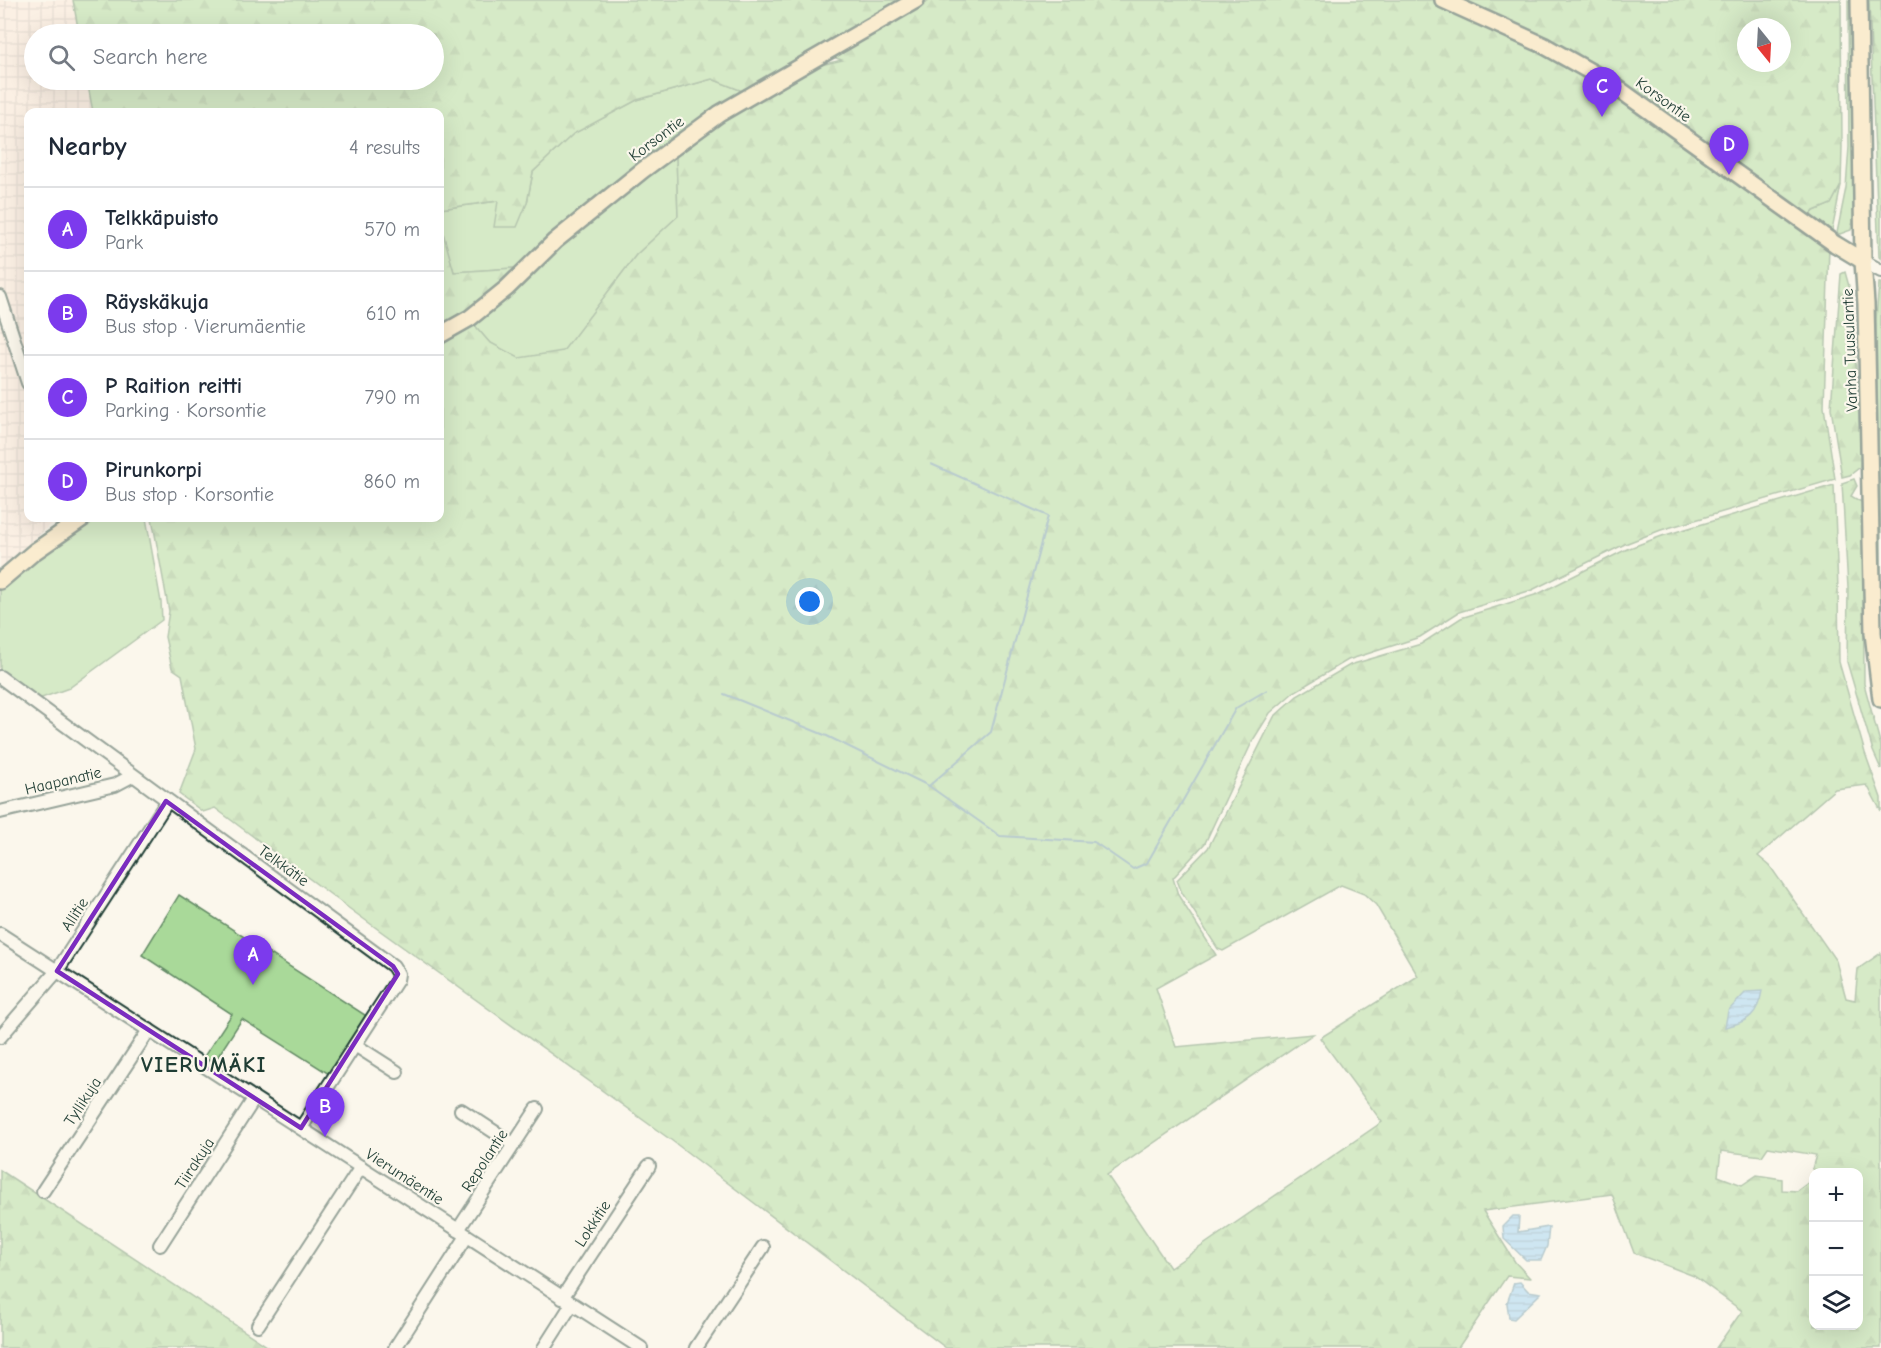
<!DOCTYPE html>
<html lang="en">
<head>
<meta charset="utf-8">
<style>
  :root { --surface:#fff; --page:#f2f2f3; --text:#1f2937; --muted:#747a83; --line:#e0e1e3; --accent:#7c3aed }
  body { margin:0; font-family:"Comic Neue",sans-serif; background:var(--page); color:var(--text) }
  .controls { position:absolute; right:18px; bottom:18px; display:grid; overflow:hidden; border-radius:12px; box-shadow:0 6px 24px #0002 }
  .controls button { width:54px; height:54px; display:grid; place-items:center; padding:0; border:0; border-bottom:2px solid var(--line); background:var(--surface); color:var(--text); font:30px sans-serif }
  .compass { position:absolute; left:1737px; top:18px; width:54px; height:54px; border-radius:50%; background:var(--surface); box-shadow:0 6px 24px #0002; rotate:162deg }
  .you { position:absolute; left:810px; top:602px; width:21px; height:21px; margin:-15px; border:4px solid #fff; border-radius:50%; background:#1a73e8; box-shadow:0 0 0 9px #1a73e833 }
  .badge { display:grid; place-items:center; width:39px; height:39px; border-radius:50%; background:var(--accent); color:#fff; font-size:20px; font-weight:700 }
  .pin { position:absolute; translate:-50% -50px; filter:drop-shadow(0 2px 3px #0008) }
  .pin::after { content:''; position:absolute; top:32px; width:21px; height:18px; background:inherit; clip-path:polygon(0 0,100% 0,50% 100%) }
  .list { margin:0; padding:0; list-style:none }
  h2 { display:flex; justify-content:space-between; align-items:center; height:78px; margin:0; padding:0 24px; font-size:26px }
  h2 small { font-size:20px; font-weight:400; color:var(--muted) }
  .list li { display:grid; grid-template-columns:39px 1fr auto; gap:18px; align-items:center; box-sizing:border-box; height:84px; padding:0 24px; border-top:2px solid var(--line) }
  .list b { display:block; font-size:22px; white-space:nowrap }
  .list p { margin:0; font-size:20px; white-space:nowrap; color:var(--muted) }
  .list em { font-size:20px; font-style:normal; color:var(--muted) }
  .icon { flex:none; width:33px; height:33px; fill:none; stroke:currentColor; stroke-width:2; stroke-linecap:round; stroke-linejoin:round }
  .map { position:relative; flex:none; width:1881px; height:1348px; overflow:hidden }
  .search { position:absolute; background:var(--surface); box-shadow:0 6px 24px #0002; left:24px; top:24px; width:420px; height:66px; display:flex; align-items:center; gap:15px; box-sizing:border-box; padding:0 21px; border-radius:33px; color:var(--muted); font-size:22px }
  .panel { position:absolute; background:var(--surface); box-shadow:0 6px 24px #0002; left:24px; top:108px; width:420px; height:414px; border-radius:12px }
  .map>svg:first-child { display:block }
</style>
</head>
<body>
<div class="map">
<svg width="1881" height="1348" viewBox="0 0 1881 1348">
  <defs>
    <pattern id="industrial-grid" width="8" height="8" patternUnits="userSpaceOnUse" patternTransform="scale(1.5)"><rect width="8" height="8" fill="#fae6d9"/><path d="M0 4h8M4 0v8" fill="none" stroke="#d6c6bb"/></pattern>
    <pattern id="forest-firs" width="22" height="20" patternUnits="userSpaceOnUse" patternTransform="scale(1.5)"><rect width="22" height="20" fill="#a9d999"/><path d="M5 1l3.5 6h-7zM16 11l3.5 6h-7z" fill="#91bb84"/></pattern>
    <pattern id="water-rules" width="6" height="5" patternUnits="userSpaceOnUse" patternTransform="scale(1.5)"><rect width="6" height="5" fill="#98d0f7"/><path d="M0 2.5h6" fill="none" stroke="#7baac9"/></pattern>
  </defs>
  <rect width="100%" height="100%" fill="#fbf7ec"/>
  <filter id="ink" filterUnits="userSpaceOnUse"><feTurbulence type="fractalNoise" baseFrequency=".0167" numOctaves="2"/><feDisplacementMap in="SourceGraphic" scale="12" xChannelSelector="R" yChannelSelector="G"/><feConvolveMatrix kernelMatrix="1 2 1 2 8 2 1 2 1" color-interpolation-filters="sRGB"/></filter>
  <g filter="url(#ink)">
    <path fill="url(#industrial-grid)" d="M0 0H73L79 34H34V80H87L93 112H28V518H53L52 524 0 568Z"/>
    <g fill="#a9d999" stroke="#648b66" stroke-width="1.5">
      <path d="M1848 0 1851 2 1853 22V221L1851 230 1840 234 1837 233 1846 188 1849 147Z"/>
      <path d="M712 79 745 92 560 229 515 268 454 272 442 235 440 209 498 201 527 203 533 172 573 134 637 100Z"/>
      <path d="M676 153 678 216 636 255 563 352 519 359 489 342 471 321 602 209Z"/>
      <path d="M1841 185 1832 231 1806 220 1814 211 1831 204Z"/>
      <path d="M92 518H146L161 602 162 620 69 688 39 699 0 672V590C29 564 58 535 92 518Z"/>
      <path d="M179 895 368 1017 329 1074 242 1019 213 1064 203 1058 232 1014 142 955Z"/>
    </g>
    <g fill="url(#forest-firs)" stroke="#648b66" stroke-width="1.5" fill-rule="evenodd">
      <path d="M73 0H904L745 92 712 79 637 100 573 134 533 172 527 203 517 227H494L498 201 440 209V112H93L87 80H434V34H79Z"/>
      <path d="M929 0H1438L1609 83 1829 246 1824 407 1835 479 1661 530 1625 544 1532 590 1459 612 1420 637 1348 660 1294 692 1270 713 1253 740 1205 843 1173 878 1178 895 1216 955 1156 988 1176 1047 1313 1034 1107 1175 1170 1268 1382 1122 1320 1038 1418 976 1376 905 1364 894 1341 885 1223 951 1218 949 1182 893 1177 880 1208 848 1274 717 1297 696 1350 665 1421 644 1461 618 1538 594 1627 549 1662 536 1834 485 1838 589 1839 662 1865 753 1881 798V811L1867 785 1835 789 1758 856 1770 866 1836 961 1846 998 1855 1000 1858 969 1881 953V1348H1716L1742 1311 1694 1276 1634 1253 1612 1194 1483 1211 1515 1262 1530 1278 1507 1276 1458 1348H946L671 1140 354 912 215 808 203 812 179 794 196 749 182 675 172 668 165 637 169 611 152 518H440V340L471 321 489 342 519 358 563 351 636 255 678 216 676 153 724 118 812 67 842 60 833 57 891 25ZM1768 1147 1816 1155 1812 1169 1824 1172H1858V1326H1814L1813 1183 1809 1182 1797 1191 1782 1190V1179L1757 1175 1742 1185 1718 1176 1721 1151 1762 1156Z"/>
      <path d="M1451 0H1841L1842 147 1841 185 1831 204 1814 211 1806 220 1610 81ZM1746 27H1782V63H1746Z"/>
      <path d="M1869 0H1881V259L1879 257Z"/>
      <path d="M440 222 454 272 515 268 486 297 440 329Z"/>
      <path d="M1845 272 1852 297 1861 454 1860 467 1850 475 1842 477 1831 408 1841 274Z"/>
      <path d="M1879 283H1881V608L1876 319Z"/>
      <path d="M1854 479 1857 486 1851 496 1863 503 1864 684 1881 746V769L1873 751 1847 662 1848 588 1842 483Z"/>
      <path d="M0 1170 270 1348H0Z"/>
    </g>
    <g fill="url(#water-rules)" stroke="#6895a9" stroke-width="1.5">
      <path d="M1762 991C1758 1015 1748 1022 1725 1027L1728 1011 1746 992Z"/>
      <path d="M1513 1216H1519L1518 1232 1549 1227 1547 1246 1541 1260H1526L1504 1239 1503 1226Z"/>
      <path d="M1520 1282 1528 1291 1541 1293 1514 1319 1509 1318 1507 1303 1514 1283Z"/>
    </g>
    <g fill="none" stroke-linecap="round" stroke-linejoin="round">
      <g stroke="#6895a9" stroke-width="2">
        <path d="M724 694 827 736 929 786 1000 836 1094 842 1133 869 1147 863 1236 708 1267 690"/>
        <path d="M930 785 991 732 1048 516 931 464"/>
      </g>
      <defs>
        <g id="minor">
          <path d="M1863 261 1881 271"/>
          <path d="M0 297 28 383"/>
          <path d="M0 677 393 966 398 974 397 980 301 1128"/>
          <path d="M0 812 115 785 132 776"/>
          <path d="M0 934 641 1348"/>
          <path d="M0 1037 57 971 165 805 166 801"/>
          <path d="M355 1045 397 1072"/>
          <path d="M461 1110 513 1144"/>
          <path d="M43 1191 149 1030"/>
          <path d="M458 1230 537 1109"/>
          <path d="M160 1245 254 1099"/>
          <path d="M562 1298 649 1166"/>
          <path d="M258 1325 361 1167"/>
          <path d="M395 1348 467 1236"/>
          <path d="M544 1348 572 1304"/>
          <path d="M696 1348 763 1247"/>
        </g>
        <g id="major">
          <path d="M1443 0 1543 45 1609 82 1835 244 1863 261"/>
          <path d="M1859 0 1863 261 1866 304 1873 633 1881 699"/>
          <path d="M440 335 470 318 507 288 555 241 643 170 719 114 916 0"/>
          <path d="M0 581 34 552 83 518"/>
        </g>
      </defs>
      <use href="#minor" stroke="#1f3d34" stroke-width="16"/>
      <use href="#major" stroke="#1f3d34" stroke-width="20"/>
      <use href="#minor" stroke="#fbf7ec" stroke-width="12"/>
      <use href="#major" stroke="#f8deab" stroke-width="15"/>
    </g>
  </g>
  <path d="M0 0H1881V1348H0ZM166 801 393 966 398 974 301 1128 57 971Z" fill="#fbf7ec" fill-opacity=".55" fill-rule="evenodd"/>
  <path fill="none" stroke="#7b2cbf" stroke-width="4.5" stroke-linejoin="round" d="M166 801 393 966 398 974 301 1128 57 971Z"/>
  <g text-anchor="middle" stroke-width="4.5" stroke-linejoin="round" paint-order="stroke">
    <g font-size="16" fill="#1f3d34" stroke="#fbf7ec">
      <text transform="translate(1664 99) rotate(36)" y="6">Korsontie</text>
      <text transform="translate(656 138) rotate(-37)" y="6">Korsontie</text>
      <text transform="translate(1849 350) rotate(-92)" y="6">Vanha Tuusulantie</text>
      <text transform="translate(63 780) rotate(-13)" y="6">Haapanatie</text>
      <text transform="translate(284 865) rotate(36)" y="6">Telkkätie</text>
      <text transform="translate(74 914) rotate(-57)" y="6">Allitie</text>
      <text transform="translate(82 1101) rotate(-57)" y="6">Tyllikuja</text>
      <text transform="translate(484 1160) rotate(-57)" y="6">Repolantie</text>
      <text transform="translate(194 1163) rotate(-57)" y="6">Tiirakuja</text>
      <text transform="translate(405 1176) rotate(33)" y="6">Vierumäentie</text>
      <text transform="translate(592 1223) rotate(-57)" y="6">Lokkitie</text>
    </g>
    <g font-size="22" font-weight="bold" letter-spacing="1.5" fill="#1f3d34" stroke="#fbf7ec">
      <text x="204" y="1072">VIERUMÄKI</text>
    </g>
  </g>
</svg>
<div class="controls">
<button>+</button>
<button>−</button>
<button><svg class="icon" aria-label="layers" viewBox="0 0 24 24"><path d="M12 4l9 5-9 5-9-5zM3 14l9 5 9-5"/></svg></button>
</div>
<svg class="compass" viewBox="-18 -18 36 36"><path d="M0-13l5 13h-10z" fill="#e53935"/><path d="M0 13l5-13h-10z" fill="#747a83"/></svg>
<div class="you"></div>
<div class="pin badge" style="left:253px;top:985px">A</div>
<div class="pin badge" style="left:325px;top:1137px">B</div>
<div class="pin badge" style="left:1602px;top:117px">C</div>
<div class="pin badge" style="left:1729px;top:175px">D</div>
<div class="search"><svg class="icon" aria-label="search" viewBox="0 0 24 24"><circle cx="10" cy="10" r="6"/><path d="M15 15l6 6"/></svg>Search here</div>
<section class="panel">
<h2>Nearby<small>4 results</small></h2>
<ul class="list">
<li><span class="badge">A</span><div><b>Telkkäpuisto</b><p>Park</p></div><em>570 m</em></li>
<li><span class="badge">B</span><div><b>Räyskäkuja</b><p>Bus stop · Vierumäentie</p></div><em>610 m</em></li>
<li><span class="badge">C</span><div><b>P Raition reitti</b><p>Parking · Korsontie</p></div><em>790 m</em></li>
<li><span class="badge">D</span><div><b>Pirunkorpi</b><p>Bus stop · Korsontie</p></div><em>860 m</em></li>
</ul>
</section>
</div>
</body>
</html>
